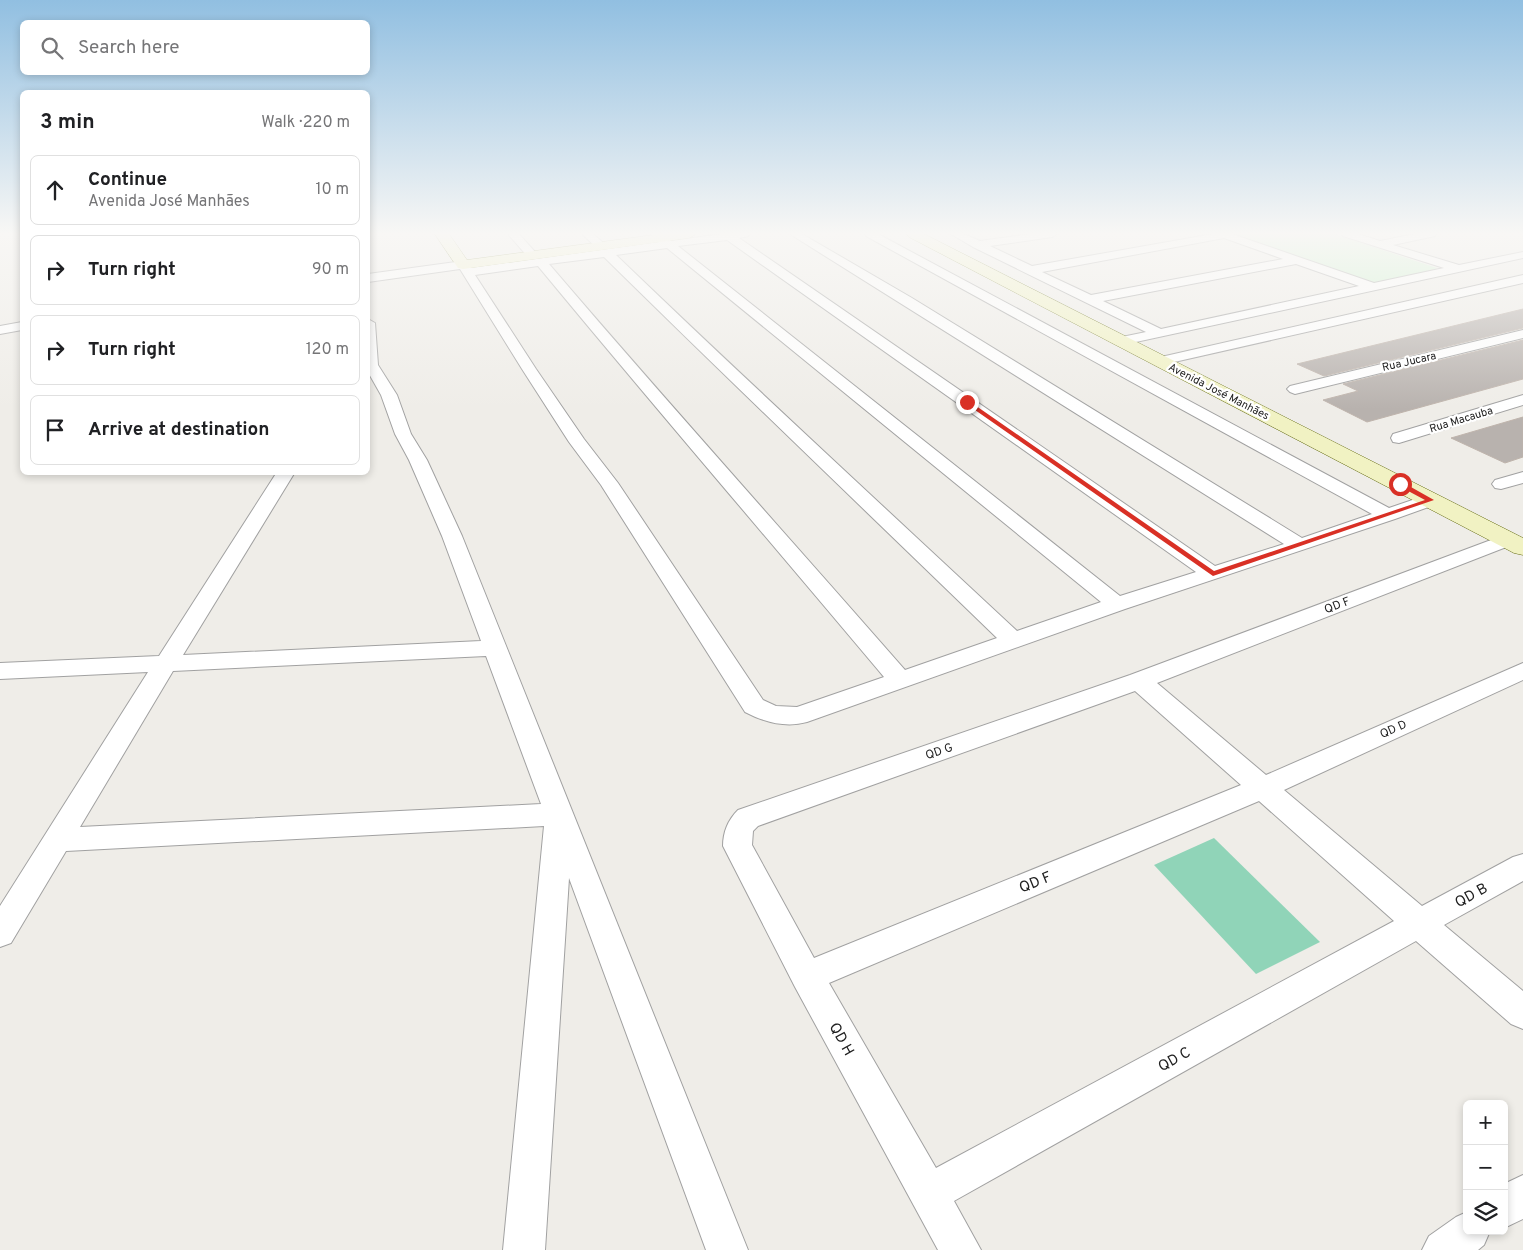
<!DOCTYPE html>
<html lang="en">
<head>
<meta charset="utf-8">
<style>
  :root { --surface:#fff; --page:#f2f2f2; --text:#202124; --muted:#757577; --line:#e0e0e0 }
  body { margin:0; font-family:Overpass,sans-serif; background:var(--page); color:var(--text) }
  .controls { position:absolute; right:15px; bottom:15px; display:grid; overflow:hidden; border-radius:8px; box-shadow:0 2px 8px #0003 }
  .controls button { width:45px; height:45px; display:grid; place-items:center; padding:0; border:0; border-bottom:1px solid var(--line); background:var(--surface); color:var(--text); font:25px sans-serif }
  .stop { position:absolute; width:15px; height:15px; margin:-11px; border:4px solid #d93025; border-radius:50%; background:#fff }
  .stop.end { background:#d93025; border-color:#fff; box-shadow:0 1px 5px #0008 }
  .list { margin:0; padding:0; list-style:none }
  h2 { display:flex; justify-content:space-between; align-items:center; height:65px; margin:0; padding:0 20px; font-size:21px }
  h2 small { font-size:16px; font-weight:400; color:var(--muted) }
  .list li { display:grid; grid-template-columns:32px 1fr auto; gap:15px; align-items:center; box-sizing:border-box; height:70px; margin:0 10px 10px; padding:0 10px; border:1px solid var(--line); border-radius:8px }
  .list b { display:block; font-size:19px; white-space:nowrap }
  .list p { margin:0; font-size:16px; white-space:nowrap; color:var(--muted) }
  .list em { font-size:16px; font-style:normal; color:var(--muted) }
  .icon { flex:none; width:28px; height:28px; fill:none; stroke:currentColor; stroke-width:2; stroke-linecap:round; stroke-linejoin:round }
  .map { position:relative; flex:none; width:1523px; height:1250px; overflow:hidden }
  .search { position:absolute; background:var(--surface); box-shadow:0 2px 8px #0003; left:20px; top:20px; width:350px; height:55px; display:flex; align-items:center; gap:12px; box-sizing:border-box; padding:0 18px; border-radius:8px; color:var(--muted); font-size:19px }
  .panel { position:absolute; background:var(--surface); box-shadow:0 2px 8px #0003; left:20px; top:90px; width:350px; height:385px; border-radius:8px }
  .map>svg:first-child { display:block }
</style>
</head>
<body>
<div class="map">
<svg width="1523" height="1250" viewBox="0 0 1523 1250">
  <rect width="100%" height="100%" fill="#efede8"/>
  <path fill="#cbf3cd" d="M1229 234H1334L1437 268 1435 270 1368 284Z"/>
  <path fill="#90d4b8" d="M1214 838 1320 942 1256 974 1154 865Z"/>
  <g fill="#b8b2ae" stroke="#bfb4ac">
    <path d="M1523 309V328L1324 376 1297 364Z"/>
    <path d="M1523 340V379L1367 422 1323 400 1358 391 1343 384Z"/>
    <path d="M1523 417V457L1505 463 1451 438Z"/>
  </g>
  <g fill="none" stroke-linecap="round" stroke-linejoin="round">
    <defs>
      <g id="street">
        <path d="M508 234H519L536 253 538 255 536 257H528Z"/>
        <path d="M582 234H593L607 246 605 248H597Z"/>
        <path d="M651 234H662L671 241 722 234H749L748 236 739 238 1215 566 1284 544 790 234H802L912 298 1302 538 1372 514 866 236 865 234H878L1389 508 1430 494 1437 496 1439 500 1437 504 1395 519 1125 609 807 722C786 728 764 722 745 712L601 485 569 442 522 369 460 269 368 282V274L463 261 467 262 471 268 659 242ZM727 240 1196 572 1120 596 678 246ZM667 248 1101 602 1017 631C883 506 748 382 616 255ZM604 257C734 385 866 511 997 638L905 670C786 534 666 401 549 264ZM538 266C652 404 769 540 884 677L797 707 776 706 763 700 618 483 584 439 536 369 475 275Z"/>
        <path d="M951 234H964L980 241 1031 234H1057L1052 237 990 246 1032 266 1213 234H1232L1374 283 1444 268 1343 236 1342 234H1358L1380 241 1415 234H1436L1435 236 1393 245 1459 265 1523 252V258L1122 345 1117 344 1115 341 1117 338 1146 332 973 247ZM1224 238 1283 259 1091 295 1042 272ZM1296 264 1359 286 1161 329 1103 301Z"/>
        <path d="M1523 275V283L1161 365 1156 364 1154 361 1156 358 1161 357Z"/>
        <path d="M368 319 375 323 378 365 397 395 411 434 427 460 462 536 748 1250H706L569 878 545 1250H503L544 826 66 851 11 943 0 947V906L148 672 0 679V663L159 656 277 472H295L183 655 481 641 442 536 409 460 395 434 381 395 368 372ZM486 656 541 804 80 827 173 671Z"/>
        <path d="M22 322V330L0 334V326Z"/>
        <path d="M1523 330V338L1295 394 1290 392 1287 389 1290 386Z"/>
        <path d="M1523 395V405L1399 443 1393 442 1391 438 1393 434Z"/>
        <path d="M1523 472V483L1501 489 1495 488 1492 484 1495 480Z"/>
        <path d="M1507 534 1514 536 1517 540 1514 544 1157 683 1266 775 1523 663V680L1284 790 1422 906 1513 857 1523 854V881L1444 925 1523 991V1029L1511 1024 1416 941 954 1201 981 1250H938L795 987 723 846C723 832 728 820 738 810L1130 675ZM1135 691 1241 785 814 958 752 845 753 831 758 826ZM1259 801 1394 921 936 1168 829 983Z"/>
        <path d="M1523 1175V1219L1504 1228V1184Z"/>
        <path d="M1467 1212V1231H1490L1484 1245 1478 1250H1422L1429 1236 1456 1217Z"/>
      </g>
      <g id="secondary">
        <path d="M435 234H449L467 260 661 234H696L689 238 463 269 458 268Z"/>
        <path d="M907 234H924L1523 538V555L1514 553 909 237Z"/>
      </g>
    </defs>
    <use href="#street" stroke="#a1a1a1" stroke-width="2"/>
    <use href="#secondary" stroke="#646b13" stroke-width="1"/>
    <use href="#street" fill="#fff" fill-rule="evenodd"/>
    <use href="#secondary" fill="#f1f2c3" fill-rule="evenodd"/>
  </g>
  <linearGradient id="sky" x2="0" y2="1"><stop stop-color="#91bfe1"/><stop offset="0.57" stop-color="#f8f7f5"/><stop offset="1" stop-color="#f8f7f5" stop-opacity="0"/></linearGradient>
  <rect width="1523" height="409" fill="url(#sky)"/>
  <path fill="#d93025" d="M965 401H969L1214 571 1425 500 1397 485V482H1402L1434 500 1213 576 965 403Z"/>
  <g text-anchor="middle" stroke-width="4.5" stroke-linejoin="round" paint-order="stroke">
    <g font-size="11" fill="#202020" stroke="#fff">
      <text transform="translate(1409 361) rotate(-13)" y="4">Rua Jucara</text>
      <text transform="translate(1219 391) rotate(27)" y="4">Avenida José Manhães</text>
      <text transform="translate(1461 419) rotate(-17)" y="4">Rua Macauba</text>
    </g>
    <g font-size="12" fill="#202020" stroke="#fff">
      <text transform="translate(1337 605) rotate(-21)" y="4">QD F</text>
      <text transform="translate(1393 729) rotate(-24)" y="4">QD D</text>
      <text transform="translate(939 751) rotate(-19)" y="4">QD G</text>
    </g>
    <g font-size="15" fill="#202020" stroke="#fff">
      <text transform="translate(1035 882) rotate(-22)" y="5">QD F</text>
      <text transform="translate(1471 895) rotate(-29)" y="5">QD B</text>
      <text transform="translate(842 1039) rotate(61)" y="5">QD H</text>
      <text transform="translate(1174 1059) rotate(-29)" y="5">QD C</text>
    </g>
  </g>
</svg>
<div class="controls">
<button>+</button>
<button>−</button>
<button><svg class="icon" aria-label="layers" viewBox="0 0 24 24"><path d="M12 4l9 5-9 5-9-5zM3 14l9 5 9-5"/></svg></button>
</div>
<div class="stop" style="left:1400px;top:484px"></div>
<div class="stop end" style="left:967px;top:402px"></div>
<div class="search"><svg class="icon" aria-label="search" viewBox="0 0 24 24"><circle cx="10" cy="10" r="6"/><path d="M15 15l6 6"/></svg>Search here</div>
<section class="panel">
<h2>3 min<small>Walk · 220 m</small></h2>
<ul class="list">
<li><svg class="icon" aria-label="ahead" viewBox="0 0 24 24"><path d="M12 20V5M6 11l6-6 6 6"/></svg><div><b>Continue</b><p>Avenida José Manhães</p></div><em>10 m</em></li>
<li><svg class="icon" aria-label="right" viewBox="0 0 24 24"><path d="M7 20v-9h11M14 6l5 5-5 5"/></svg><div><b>Turn right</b></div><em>90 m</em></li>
<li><svg class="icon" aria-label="right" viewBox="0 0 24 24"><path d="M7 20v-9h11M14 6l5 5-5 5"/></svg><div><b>Turn right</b></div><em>120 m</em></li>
<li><svg class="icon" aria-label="arrive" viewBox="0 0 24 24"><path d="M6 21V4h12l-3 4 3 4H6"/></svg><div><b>Arrive at destination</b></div></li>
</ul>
</section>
</div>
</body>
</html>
